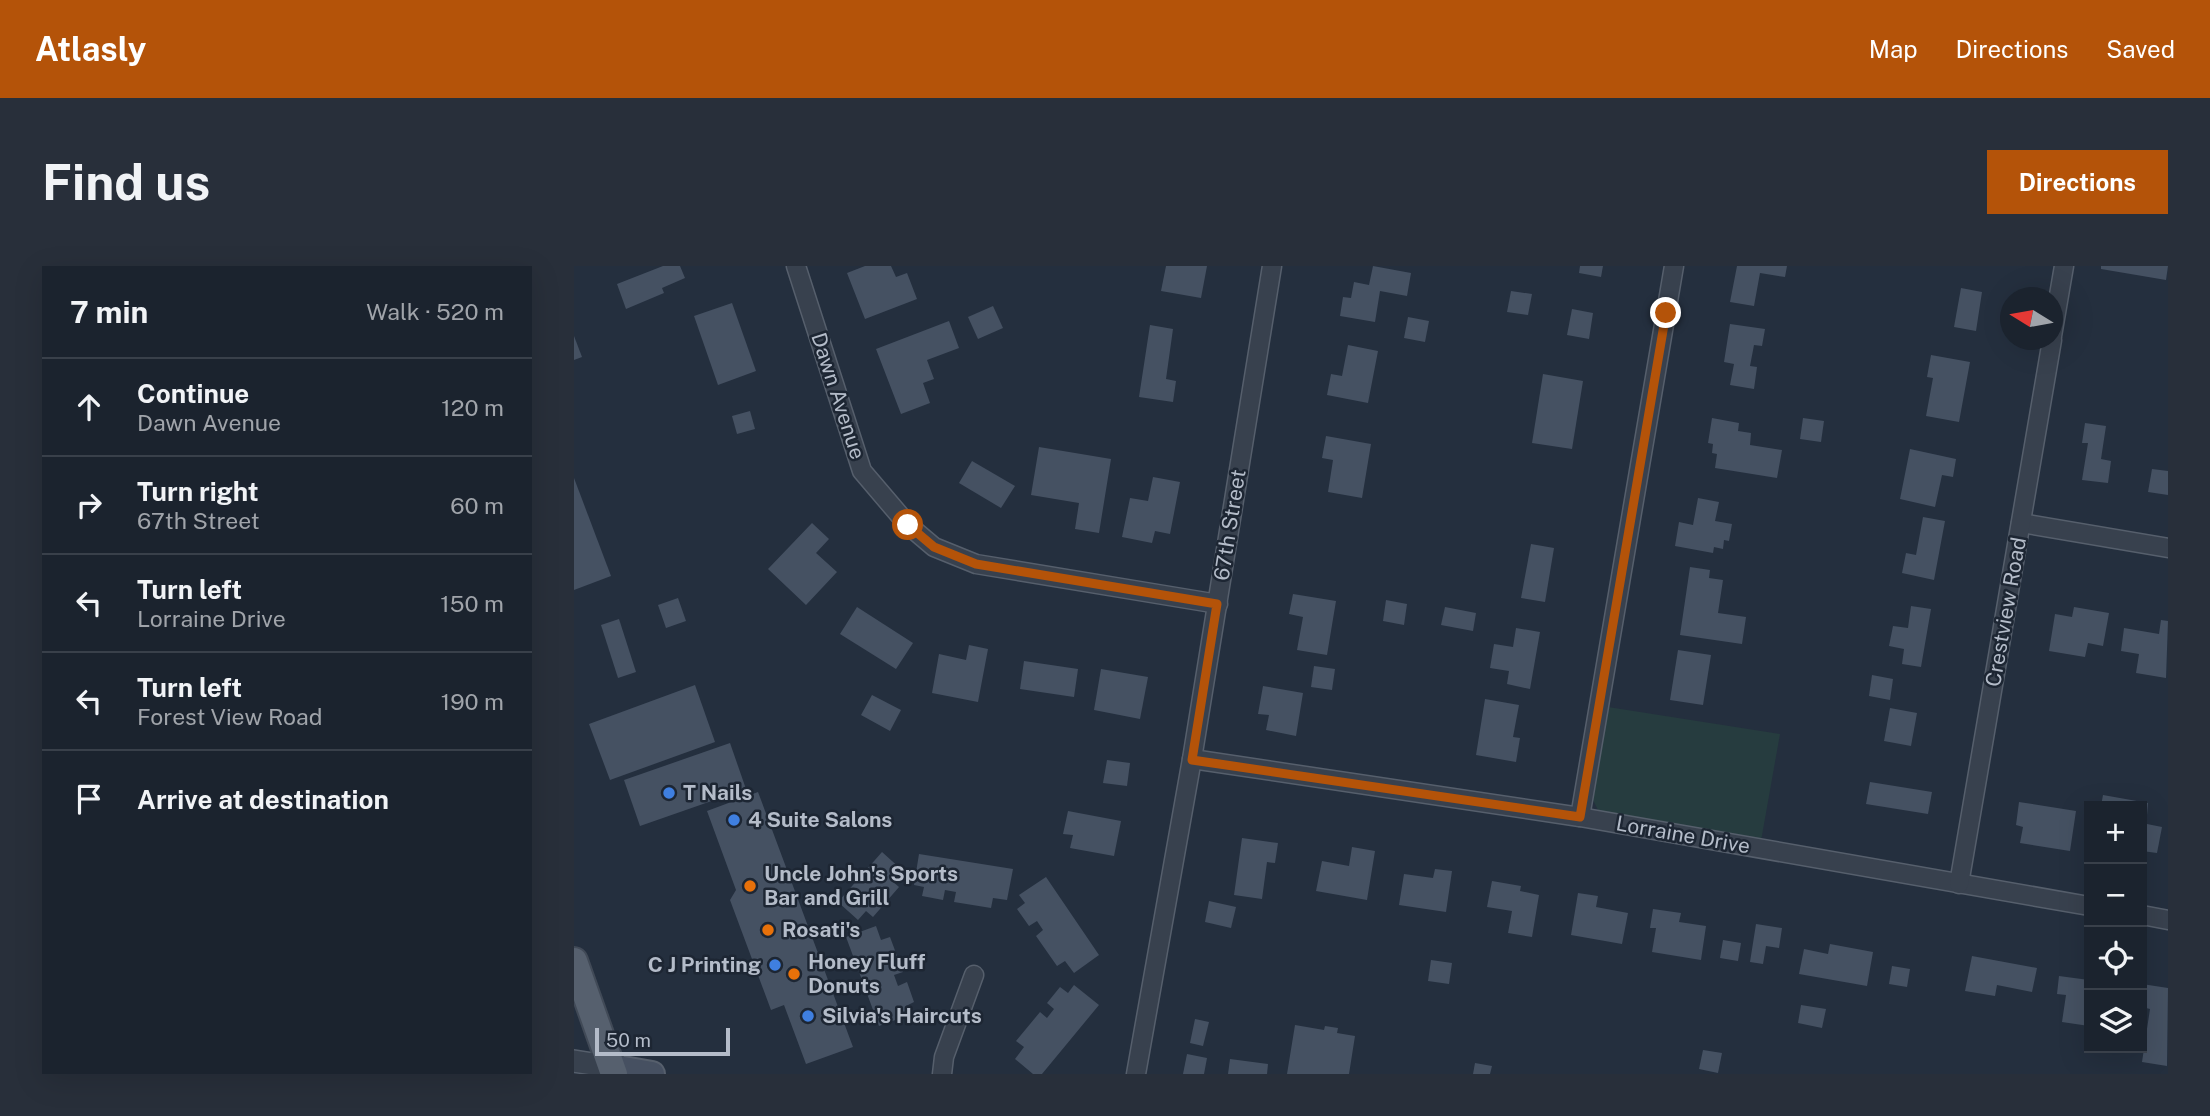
<!DOCTYPE html>
<html lang="en">
<head>
<meta charset="utf-8">
<style>
  :root { --surface:#1b232e; --page:#282f3a; --text:#f1f3f6; --muted:#a0a4aa; --line:#39404a; --accent:#b45309 }
  body { margin:0; font-family:"Public Sans",sans-serif; background:var(--page); color:var(--text) }
  .controls { position:absolute; right:21px; bottom:21px; display:grid; overflow:hidden; border-radius:0px; box-shadow:0 7px 28px #0002 }
  .controls button { width:63px; height:63px; display:grid; place-items:center; padding:0; border:0; border-bottom:2px solid var(--line); background:var(--surface); color:var(--text); font:35px sans-serif }
  .compass { position:absolute; left:1426px; top:21px; width:63px; height:63px; border-radius:50%; background:var(--surface); box-shadow:0 7px 28px #0002; rotate:281deg }
  .scale { position:absolute; left:21px; bottom:18px; width:135px; box-sizing:border-box; padding-left:7px; border:4px solid #b4bcc9; border-top:0; font-size:19px; line-height:24px; white-space:nowrap; color:#b4bcc9; -webkit-text-stroke:5px #1d2633; paint-order:stroke }
  .stop { position:absolute; width:21px; height:21px; margin:-16px; border:5px solid #b45309; border-radius:50%; background:#fff }
  .stop.end { background:#b45309; border-color:#fff; box-shadow:0 2px 7px #0008 }
  .list { margin:0; padding:0; list-style:none }
  h2 { display:flex; justify-content:space-between; align-items:center; height:91px; margin:0; padding:0 28px; font-size:30px }
  h2 small { font-size:23px; font-weight:400; color:var(--muted) }
  .list li { display:grid; grid-template-columns:46px 1fr auto; gap:21px; align-items:center; box-sizing:border-box; height:98px; padding:0 28px; border-top:2px solid var(--line) }
  .list b { display:block; font-size:26px; white-space:nowrap }
  .list p { margin:0; font-size:23px; white-space:nowrap; color:var(--muted) }
  .list em { font-size:23px; font-style:normal; color:var(--muted) }
  .icon { flex:none; width:38px; height:38px; fill:none; stroke:currentColor; stroke-width:2; stroke-linecap:round; stroke-linejoin:round }
  .map { position:relative; flex:none; width:1594px; height:808px; overflow:hidden; border-radius:0px }
  header { display:flex; align-items:center; gap:42px; box-sizing:border-box; height:98px; padding:0 35px; background:var(--accent); color:#fff }
  header strong { font-size:33px }
  nav { display:flex; gap:38px; margin-inline-start:auto; font-size:24px }
  .intro { display:flex; align-items:center; justify-content:space-between; box-sizing:border-box; height:168px; padding:0 42px }
  h1 { margin:0; font-size:49px }
  .button { padding:18px 32px; border-radius:0px; background:var(--accent); color:#fff; font-size:24px; font-weight:700 }
  main { display:flex; gap:42px; padding:0 42px }
  aside { flex:1; background:var(--surface); border-radius:0px; box-shadow:0 7px 28px #0002 }
  .map>svg:first-child { display:block }
</style>
</head>
<body>
<header>
<strong>Atlasly</strong>
<nav><a>Map</a><a>Directions</a><a>Saved</a></nav>
</header>
<div class="intro"><h1>Find us</h1><a class="button">Directions</a></div>
<main>
<aside>
<h2>7 min<small>Walk · 520 m</small></h2>
<ul class="list">
<li><svg class="icon" aria-label="ahead" viewBox="0 0 24 24"><path d="M12 20V5M6 11l6-6 6 6"/></svg><div><b>Continue</b><p>Dawn Avenue</p></div><em>120 m</em></li>
<li><svg class="icon" aria-label="right" viewBox="0 0 24 24"><path d="M7 20v-9h11M14 6l5 5-5 5"/></svg><div><b>Turn right</b><p>67th Street</p></div><em>60 m</em></li>
<li><svg class="icon" aria-label="left" viewBox="0 0 24 24"><path d="M17 20v-9H6M10 6l-5 5 5 5"/></svg><div><b>Turn left</b><p>Lorraine Drive</p></div><em>150 m</em></li>
<li><svg class="icon" aria-label="left" viewBox="0 0 24 24"><path d="M17 20v-9H6M10 6l-5 5 5 5"/></svg><div><b>Turn left</b><p>Forest View Road</p></div><em>190 m</em></li>
<li><svg class="icon" aria-label="arrive" viewBox="0 0 24 24"><path d="M6 21V4h12l-3 4 3 4H6"/></svg><div><b>Arrive at destination</b></div></li>
</ul>
</aside>
<div class="map">
<svg width="1594" height="808" viewBox="0 0 1594 808">
  <rect width="100%" height="100%" fill="#242f3e"/>
  <path fill="#263c3f" d="M1034 441 1206 468 1187 575 1026 548 1019 534Z"/>
  <g fill="#455162">
    <path d="M89 0H106L111 12 88 22 90 27 52 43 43 18Z"/>
    <path d="M291 0H317L322 11 333 7 343 33 291 53 273 7Z"/>
    <path d="M592 0H633L627 32 587 25Z"/>
    <path d="M799 0 837 7 833 30 806 25 801 56 766 50 769 31 777 32 780 16 795 19Z"/>
    <path d="M1006 0H1029L1027 11 1005 7Z"/>
    <path d="M1163 0H1213L1211 11 1186 7 1180 40 1156 36Z"/>
    <path d="M1527 0H1594L1592 14 1527 3Z"/>
    <path d="M1387 22 1408 26 1402 65 1380 61Z"/>
    <path d="M937 25 958 28 954 49 933 46Z"/>
    <path d="M158 37 182 105 144 119 120 50Z"/>
    <path d="M419 40 429 62 404 73 394 51Z"/>
    <path d="M998 43 1019 47 1015 73 993 69Z"/>
    <path d="M834 51 855 55 851 76 830 72Z"/>
    <path d="M375 55 385 82 353 94 360 113 349 117 356 137 327 148 302 83Z"/>
    <path d="M1156 58 1191 63 1188 80 1180 79 1176 100 1183 101 1180 123 1156 119 1160 98 1150 96Z"/>
    <path d="M576 59 599 63 592 113 602 115 599 136 565 131Z"/>
    <path d="M0 70 8 91 0 94Z"/>
    <path d="M774 79 804 85 794 137 753 129 757 108 768 110Z"/>
    <path d="M1357 89 1396 96 1385 156 1352 150 1359 112 1353 111Z"/>
    <path d="M969 108 1009 115 998 183 958 177Z"/>
    <path d="M176 145 181 163 163 168 158 150Z"/>
    <path d="M1138 152 1165 157 1164 165 1177 167 1176 179 1208 184 1203 212 1141 202 1143 188 1138 187 1139 178 1134 177Z"/>
    <path d="M1229 152 1250 155 1247 176 1226 173Z"/>
    <path d="M1511 157 1532 160 1527 193 1537 195 1534 217 1508 214 1514 177H1508Z"/>
    <path d="M752 170 797 178 788 232 754 226 759 194 748 192Z"/>
    <path d="M465 181 537 193 525 267 501 263 505 237 457 229Z"/>
    <path d="M1336 183 1382 193 1379 211 1368 209 1361 241 1326 233Z"/>
    <path d="M398 195 441 220 427 242 385 217Z"/>
    <path d="M1578 203 1594 205V229L1574 226Z"/>
    <path d="M579 211 606 216 596 268 581 265 578 277 548 271 556 232 574 235Z"/>
    <path d="M0 212 37 310 0 324Z"/>
    <path d="M1124 232 1145 236 1141 255 1158 258 1155 275 1150 274 1149 283 1140 281 1139 287 1101 280 1105 256 1119 259Z"/>
    <path d="M1349 251 1371 255 1360 314 1328 307 1332 287 1342 289Z"/>
    <path d="M238 257 255 273 242 287 263 306 232 339 194 303Z"/>
    <path d="M957 278 980 282 971 336 947 332Z"/>
    <path d="M1116 301 1136 304 1135 312 1149 314 1144 347 1172 351 1168 378 1106 369Z"/>
    <path d="M719 328 762 335 753 389 723 384 729 351 715 348Z"/>
    <path d="M104 332 112 355 92 362 84 339Z"/>
    <path d="M812 334 833 338 830 359 809 355Z"/>
    <path d="M1337 340 1357 343 1347 401 1328 398 1330 383 1315 380 1319 360 1334 362Z"/>
    <path d="M283 341 339 377 322 403 266 368Z"/>
    <path d="M871 341 902 347 899 365 867 359Z"/>
    <path d="M1500 341 1535 347 1529 380 1514 377 1511 391 1475 385 1481 348 1498 351Z"/>
    <path d="M45 353 62 406 44 412 27 359Z"/>
    <path d="M1587 354 1594 355 1592 412 1562 407 1565 388 1547 385 1550 362 1585 368Z"/>
    <path d="M942 362 966 366 956 423 933 418 935 405 916 402 920 378 939 381Z"/>
    <path d="M395 379 414 383 404 436 358 427 365 388 392 394Z"/>
    <path d="M1104 384 1137 389 1129 439 1096 434Z"/>
    <path d="M450 395 504 403 500 431 446 423Z"/>
    <path d="M740 400 761 403 758 424 737 421Z"/>
    <path d="M527 403 574 411 566 453 520 444Z"/>
    <path d="M1298 409 1319 413 1316 434 1295 430Z"/>
    <path d="M121 419 141 476 36 514 15 458Z"/>
    <path d="M689 420 729 427 722 470 692 464 695 449 684 448Z"/>
    <path d="M298 429 327 444 316 465 287 449Z"/>
    <path d="M911 433 945 439 939 471 946 472 942 496 902 489Z"/>
    <path d="M1316 442 1343 447 1337 480 1310 475Z"/>
    <path d="M156 477 172 523 66 560 50 514Z"/>
    <path d="M533 494 556 497 553 520 529 517Z"/>
    <path d="M1296 516 1358 526 1354 548 1292 538Z"/>
    <path d="M184 526 279 781 232 798 210 739 197 744 156 634 162 624 133 545Z"/>
    <path d="M1529 529 1574 537 1573 549 1568 548V540H1527Z"/>
    <path d="M1445 536 1502 545 1496 585 1446 577 1449 561 1442 559Z"/>
    <path d="M494 545 547 555 540 590 496 582 499 569 489 568Z"/>
    <path d="M1568 557 1588 561 1583 587 1568 585Z"/>
    <path d="M668 572 704 577 701 597 693 596 688 633 660 629Z"/>
    <path d="M778 581 801 585 793 634 742 625 748 595 775 600Z"/>
    <path d="M308 586 328 604 318 615 325 621 299 651 292 645 284 654 264 636Z"/>
    <path d="M345 588 439 603 433 634 419 632 417 642 380 636 382 626 371 624 369 634 348 630 350 621 340 619Z"/>
    <path d="M861 603 878 605 872 646 825 639 830 608 859 612Z"/>
    <path d="M472 611 525 689 500 707 491 695 483 700 462 670 469 664 463 655 455 660 443 643 451 637 445 629Z"/>
    <path d="M918 615 947 620 946 625 965 629 958 671 934 667 938 645 913 641Z"/>
    <path d="M1004 627 1024 630 1022 641 1054 647 1048 678 997 669Z"/>
    <path d="M635 635 662 641 657 662 631 656Z"/>
    <path d="M1079 643 1107 647 1105 656 1132 660 1127 694 1078 686 1082 662H1076Z"/>
    <path d="M1182 658 1208 662 1205 682 1192 680 1189 698 1176 696Z"/>
    <path d="M302 660 307 674 316 671 329 706 320 709 324 720 333 716 340 736 332 740 335 749 305 760 272 671Z"/>
    <path d="M1149 674 1167 677 1164 695 1146 692Z"/>
    <path d="M1256 678 1299 686 1293 720 1225 708 1230 683 1254 688Z"/>
    <path d="M1398 690 1463 702 1458 726 1423 719 1421 730 1391 725Z"/>
    <path d="M857 694 878 697 875 718 854 715Z"/>
    <path d="M1318 700 1336 703 1333 721 1315 718Z"/>
    <path d="M1485 710 1515 714V760L1488 756 1492 729 1483 728Z"/>
    <path d="M1568 718 1594 722 1593 800 1568 796 1576 743 1568 741Z"/>
    <path d="M500 719 525 739 468 808H459L441 793 450 781 442 775 466 746 473 752 480 743 473 737 486 721 494 727Z"/>
    <path d="M1227 739 1252 743 1248 762 1224 757Z"/>
    <path d="M621 753 635 756 629 780 616 777Z"/>
    <path d="M721 759 750 764 751 760 764 762 763 767 781 770 775 808H713Z"/>
    <path d="M1129 784 1148 787 1144 807 1125 803Z"/>
    <path d="M613 788 633 792 630 808H609Z"/>
    <path d="M656 793 694 798 693 808H654Z"/>
    <path d="M901 797 918 800 916 808H899Z"/>
  </g>
  <g fill="none" stroke-linecap="round" stroke-linejoin="round">
    <defs>
      <g id="minor">
        <path d="M222 0 288 205 334 259 360 281 402 298 644 338"/>
        <path d="M1478 70 1490 0"/>
        <path d="M1447 257 1594 282"/>
        <path d="M618 493 1006 551 1515 640"/>
        <path d="M1006 551 1100 0"/>
        <path d="M1385 618 1478 74"/>
        <path d="M1568 649 1594 654"/>
        <path d="M368 808 370 791 400 709"/>
        <path d="M562 808 618 493 698 0"/>
      </g>
      <path id="tertiary" d="M0 795 38 801"/>
      <path id="secondary" d="M38 801 78 808"/>
      <path id="primary" d="M0 695 40 808"/>
    </defs>
    <use href="#minor" stroke="#565f6c" stroke-width="21"/>
    <use href="#tertiary" stroke="#565f6c" stroke-width="24"/>
    <use href="#secondary" stroke="#565f6c" stroke-width="28"/>
    <use href="#primary" stroke="#414a57" stroke-width="30"/>
    <use href="#minor" stroke="#38414e" stroke-width="18"/>
    <use href="#tertiary" stroke="#38414e" stroke-width="21"/>
    <use href="#secondary" stroke="#465061" stroke-width="24"/>
    <use href="#primary" stroke="#56606e" stroke-width="26"/>
  </g>
  <g fill="none" stroke-linecap="round" stroke-linejoin="round">
    <path stroke="#b45309" stroke-width="9" d="M334 259 360 281 402 298 643 338 618 494 1006 551 1092 47"/>
  </g>
  <g fill="#3f7fe0" stroke="#1d2633" stroke-width="2.5">
    <circle cx="95" cy="527" r="7"/>
    <circle cx="160" cy="554" r="7"/>
    <circle cx="201" cy="699" r="7"/>
    <circle cx="234" cy="750" r="7"/>
  </g>
  <g fill="#e8710a" stroke="#1d2633" stroke-width="2.5">
    <circle cx="176" cy="620" r="7"/>
    <circle cx="194" cy="664" r="7"/>
    <circle cx="220" cy="708" r="7"/>
  </g>
  <g text-anchor="middle" stroke-width="5" stroke-linejoin="round" paint-order="stroke">
    <g font-size="21" fill="#b4bcc9" stroke="#1d2633">
      <text transform="translate(264 130) rotate(72)" y="7">Dawn Avenue</text>
      <text transform="translate(656 259) rotate(-81)" y="7">67th Street</text>
      <text transform="translate(1432 346) rotate(-80)" y="7">Crestview Road</text>
      <text transform="translate(1109 569) rotate(10)" y="7">Lorraine Drive</text>
    </g>
    <g font-size="21" font-weight="bold" fill="#b4bcc9" stroke="#1d2633" text-anchor="start">
      <text x="109" y="534">T Nails</text>
      <text x="174" y="561">4 Suite Salons</text>
      <text x="190" y="615">Uncle John's Sports<tspan x="190" dy="24">Bar and Grill</tspan></text>
      <text x="208" y="671">Rosati's</text>
      <text x="234" y="703">Honey Fluff<tspan x="234" dy="24">Donuts</tspan></text>
      <text x="187" y="706" text-anchor="end">C J Printing</text>
      <text x="248" y="757">Silvia's Haircuts</text>
    </g>
  </g>
</svg>
<div class="controls">
<button>+</button>
<button>−</button>
<button><svg class="icon" aria-label="locate" viewBox="0 0 24 24"><circle cx="12" cy="12" r="6"/><path d="M12 2v4M12 18v4M2 12h4M18 12h4"/></svg></button>
<button><svg class="icon" aria-label="layers" viewBox="0 0 24 24"><path d="M12 4l9 5-9 5-9-5zM3 14l9 5 9-5"/></svg></button>
</div>
<svg class="compass" viewBox="-18 -18 36 36"><path d="M0-13l5 13h-10z" fill="#e53935"/><path d="M0 13l5-13h-10z" fill="#a0a4aa"/></svg>
<div class="scale">50 m</div>
<div class="stop" style="left:334px;top:259px"></div>
<div class="stop end" style="left:1092px;top:47px"></div>
</div>
</main>
</body>
</html>
